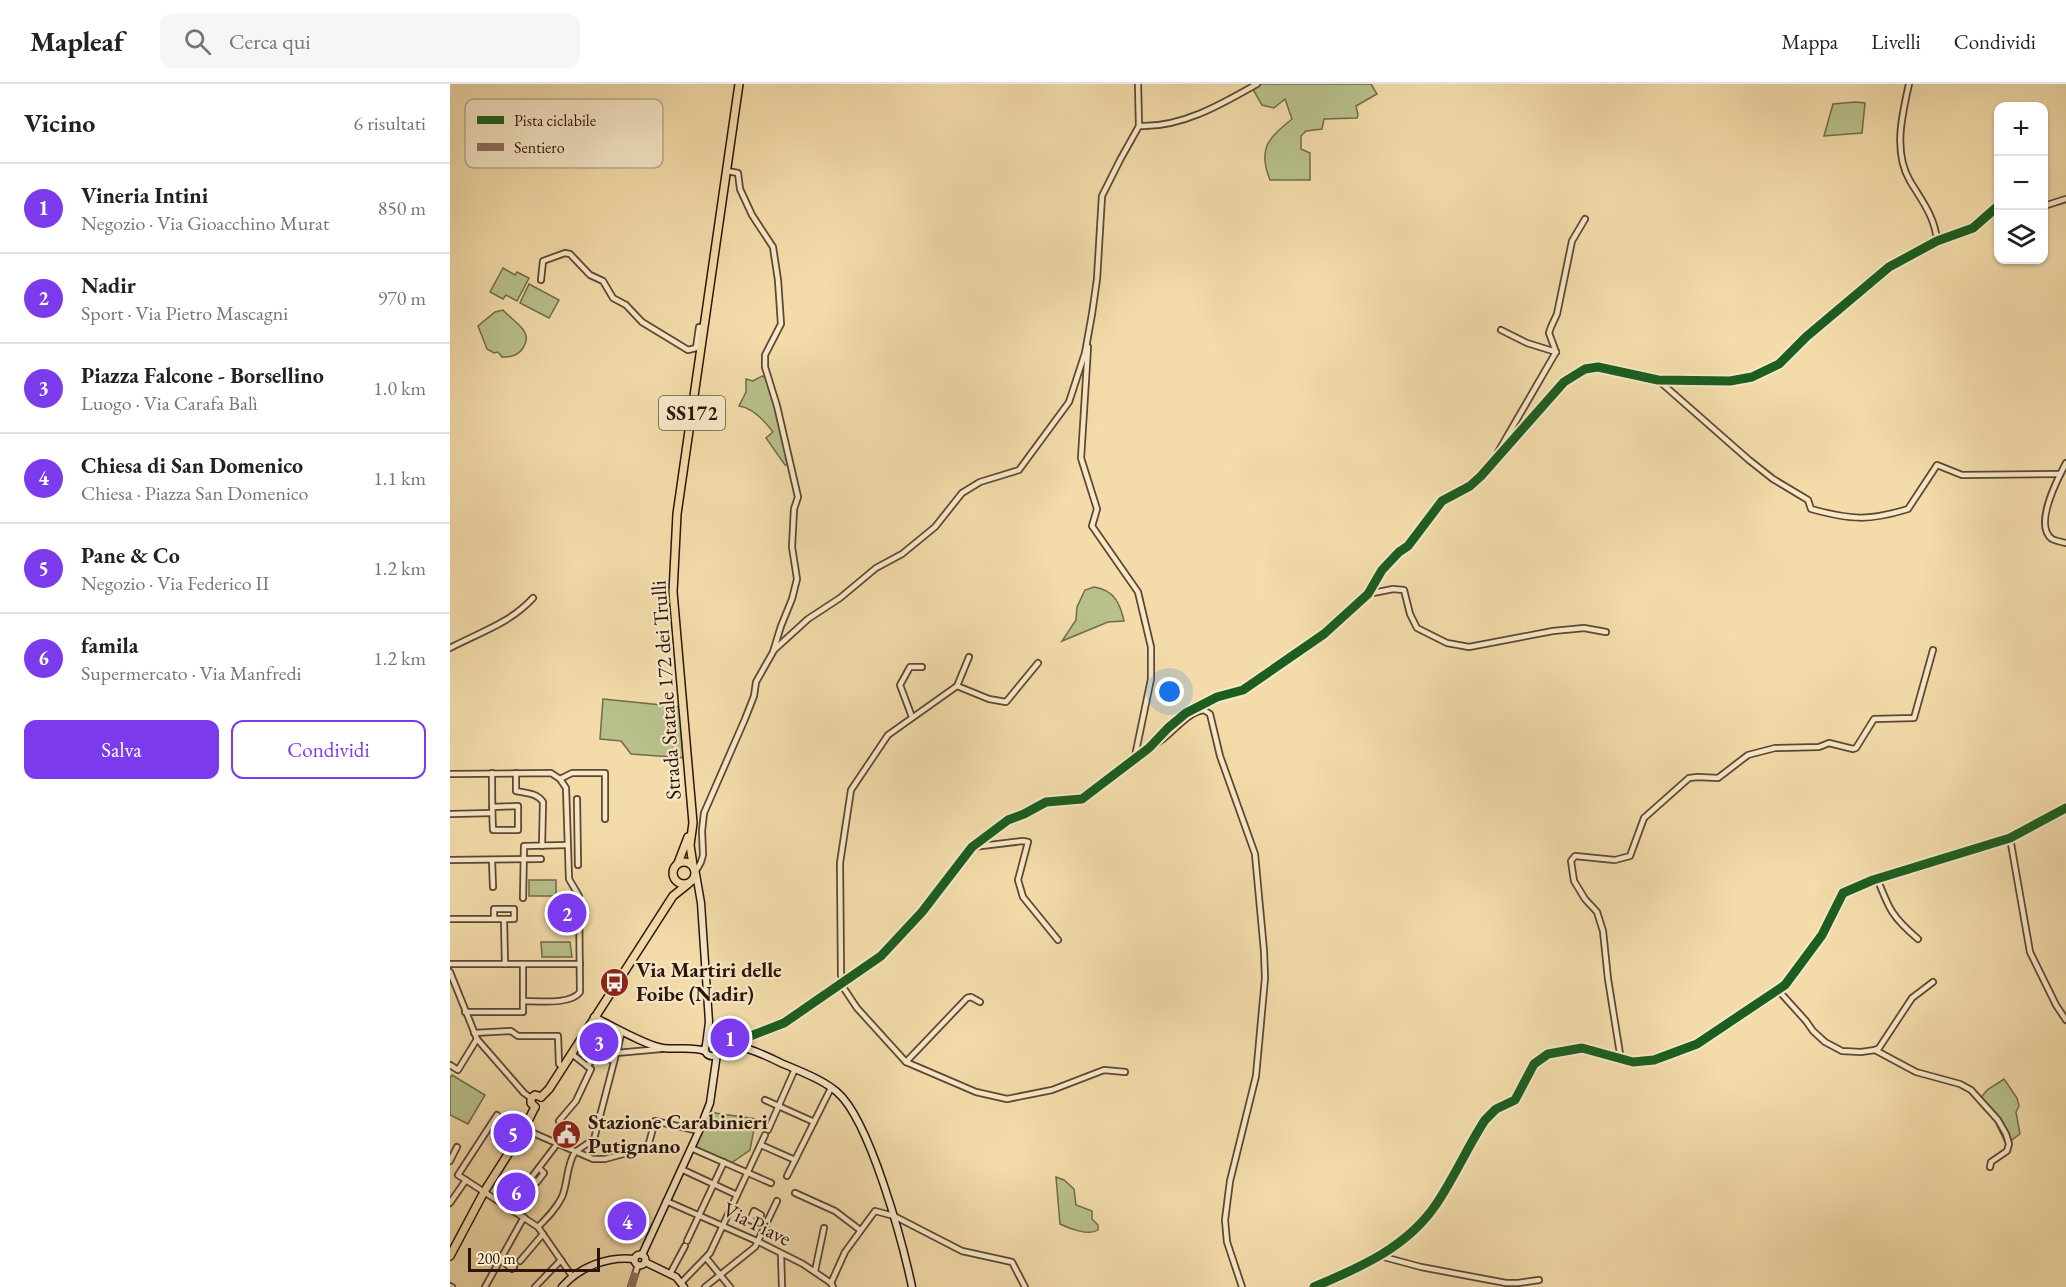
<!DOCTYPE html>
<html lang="it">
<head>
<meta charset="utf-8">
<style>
  :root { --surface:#fff; --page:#f6f6f6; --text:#222; --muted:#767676; --line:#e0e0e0; --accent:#7c3aed }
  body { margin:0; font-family:"EB Garamond",serif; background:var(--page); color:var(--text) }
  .controls { position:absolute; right:18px; top:18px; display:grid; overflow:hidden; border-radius:12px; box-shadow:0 2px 4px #0004 }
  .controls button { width:54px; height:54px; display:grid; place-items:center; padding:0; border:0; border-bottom:2px solid var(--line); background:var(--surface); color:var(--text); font:30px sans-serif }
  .scale { position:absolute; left:18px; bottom:15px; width:132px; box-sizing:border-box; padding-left:6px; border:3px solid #2b150b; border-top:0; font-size:16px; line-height:21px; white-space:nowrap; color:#2b150b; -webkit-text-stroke:4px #f7e8c8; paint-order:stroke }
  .you { position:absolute; left:720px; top:608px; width:21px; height:21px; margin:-15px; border:4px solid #fff; border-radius:50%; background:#1a73e8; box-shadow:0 0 0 9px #1a73e833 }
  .badge { display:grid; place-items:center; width:39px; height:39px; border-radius:50%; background:var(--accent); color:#fff; font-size:20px; font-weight:700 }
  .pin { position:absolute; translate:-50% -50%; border:3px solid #fff; box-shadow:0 2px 6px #0006 }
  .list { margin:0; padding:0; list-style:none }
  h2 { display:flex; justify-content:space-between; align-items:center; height:78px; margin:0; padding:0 24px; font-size:26px }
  h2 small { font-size:20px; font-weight:400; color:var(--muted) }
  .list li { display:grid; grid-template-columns:39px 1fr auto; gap:18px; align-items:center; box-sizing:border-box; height:90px; padding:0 24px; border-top:2px solid var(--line) }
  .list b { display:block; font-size:22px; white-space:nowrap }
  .list p { margin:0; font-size:20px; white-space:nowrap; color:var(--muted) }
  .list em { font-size:20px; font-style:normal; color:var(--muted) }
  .actions { display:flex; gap:12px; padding:18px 24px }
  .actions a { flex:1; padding:14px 0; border:2px solid var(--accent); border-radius:12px; text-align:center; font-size:21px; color:var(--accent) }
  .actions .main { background:var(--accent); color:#fff }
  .icon { flex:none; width:33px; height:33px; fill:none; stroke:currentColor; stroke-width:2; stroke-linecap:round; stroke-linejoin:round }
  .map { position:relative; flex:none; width:1616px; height:1203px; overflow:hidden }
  header { display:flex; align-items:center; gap:36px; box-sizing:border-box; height:84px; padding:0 30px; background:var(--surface); border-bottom:2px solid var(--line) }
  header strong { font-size:28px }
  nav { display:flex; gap:33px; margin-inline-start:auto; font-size:21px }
  .search { width:420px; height:54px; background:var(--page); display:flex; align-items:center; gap:15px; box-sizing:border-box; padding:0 21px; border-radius:12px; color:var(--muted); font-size:22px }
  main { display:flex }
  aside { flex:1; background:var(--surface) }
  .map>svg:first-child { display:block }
</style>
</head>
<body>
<header>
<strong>Mapleaf</strong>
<div class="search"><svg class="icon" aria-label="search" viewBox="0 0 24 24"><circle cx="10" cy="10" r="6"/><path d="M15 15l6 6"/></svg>Cerca qui</div>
<nav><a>Mappa</a><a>Livelli</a><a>Condividi</a></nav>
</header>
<main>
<aside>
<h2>Vicino<small>6 risultati</small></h2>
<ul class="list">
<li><span class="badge">1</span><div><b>Vineria Intini</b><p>Negozio · Via Gioacchino Murat</p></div><em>850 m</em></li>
<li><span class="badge">2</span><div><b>Nadir</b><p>Sport · Via Pietro Mascagni</p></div><em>970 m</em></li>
<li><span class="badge">3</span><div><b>Piazza Falcone - Borsellino</b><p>Luogo · Via Carafa Balì</p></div><em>1.0 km</em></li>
<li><span class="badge">4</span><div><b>Chiesa di San Domenico</b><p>Chiesa · Piazza San Domenico</p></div><em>1.1 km</em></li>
<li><span class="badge">5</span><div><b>Pane &amp; Co</b><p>Negozio · Via Federico II</p></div><em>1.2 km</em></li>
<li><span class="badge">6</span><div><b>famila</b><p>Supermercato · Via Manfredi</p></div><em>1.2 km</em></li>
</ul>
<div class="actions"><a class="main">Salva</a><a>Condividi</a></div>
</aside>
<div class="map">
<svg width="1616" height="1203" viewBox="0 0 1616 1203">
  <rect width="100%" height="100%" fill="#f3dcaa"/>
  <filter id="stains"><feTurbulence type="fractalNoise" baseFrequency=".00333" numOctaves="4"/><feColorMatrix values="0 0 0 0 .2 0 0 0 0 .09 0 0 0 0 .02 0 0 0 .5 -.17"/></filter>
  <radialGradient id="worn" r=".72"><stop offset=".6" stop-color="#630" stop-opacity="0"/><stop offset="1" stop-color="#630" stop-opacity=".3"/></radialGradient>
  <g fill="#b8c18b" stroke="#726b4b" stroke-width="1.5">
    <path d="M804 0H921L927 10 906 22 908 31 907 34 874 35 872 45 856 47 851 52V65L860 69V96H820C807 64 819 54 842 35L835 15 824 24 812 21 801 2Z"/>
    <path d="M1405 18 1415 19 1412 49 1374 52 1383 20Z"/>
    <path d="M53 184 65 191 67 188 79 194 67 217 56 211 53 215 40 208Z"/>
    <path d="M79 200 109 216 99 234 70 219Z"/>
    <path d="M53 226C62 237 85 247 73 264 68 272 60 273 52 273L48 268 44 269 37 265 28 242 45 228Z"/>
    <path d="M312 292 317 295 341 381H335L316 354 323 348C314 336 303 324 289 322L296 308V295L303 297Z"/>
    <path d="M644 503C664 506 670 519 674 537L658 538 612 557 626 536 627 523 635 506Z"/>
    <path d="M153 615 232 623 236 674 181 670 171 657 150 655Z"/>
    <rect x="79" y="796" width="27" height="16"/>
    <path d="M91 858H120L122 873H92Z"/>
    <path d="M2 991 35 1011 18 1040 0 1031V994Z"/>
    <path d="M1554 995 1567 1014 1569 1022 1566 1028 1570 1050 1556 1060 1541 1029 1529 1016 1537 1006Z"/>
    <path d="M258 1028 306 1035 300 1066 280 1080 246 1063Z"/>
    <path d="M606 1093 614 1096 624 1105 626 1121 642 1127V1135L648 1141V1146C639 1152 620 1145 610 1140Z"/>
  </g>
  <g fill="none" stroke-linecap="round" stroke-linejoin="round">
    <defs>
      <g id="street">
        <path d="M688 0 689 42"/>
        <path d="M1459 0C1452 31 1443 68 1460 97 1472 117 1485 133 1487 157"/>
        <path d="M689 42C731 44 772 20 807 0"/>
        <path d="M1594 122 1616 115"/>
        <path d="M91 196 93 177 115 169 120 170 140 191 153 197 163 214 176 221 192 238 238 266 246 264 249 243H254"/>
        <path d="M1051 246 1077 259 1106 268"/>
        <path d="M638 263 631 374 647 425 642 442 688 508 701 563V595L685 672"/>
        <path d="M1106 268 1099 249 1101 243 1107 230 1122 157 1135 135"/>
        <path d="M1208 296 1299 376 1323 395 1358 416 1361 425C1401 436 1419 437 1458 425L1487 381 1512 391 1610 390"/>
        <path d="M1048 368 1106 268"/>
        <path d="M1616 379C1608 394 1583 441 1602 455 1606 457 1611 458 1616 459"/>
        <path d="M918 510 943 505 954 506 960 530 967 544 997 559 1019 563 1103 547 1134 544 1156 548"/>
        <path d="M0 564C30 548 59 540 83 514"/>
        <path d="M324 566 358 535 390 514 426 484 452 470 485 443 512 409 530 398 569 386 619 318 635 269 642 230 647 195 652 112 670 76 689 42"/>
        <path d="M588 579 556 618 539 615 507 602 438 651 401 706 390 779 391 891 393 898 391 900 407 924 456 978 526 1008 557 1015 602 1006 654 986 675 988"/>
        <path d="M507 602 519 573"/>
        <path d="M462 633 450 601 460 583H472"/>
        <path d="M704 661C722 652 734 629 754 626L760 630 770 672 805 770 814 867 815 894 806 992 780 1097 775 1136 777 1158 792 1203"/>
        <path d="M42 689C42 708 42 727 43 746H68V722L42 723"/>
        <path d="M66 689V707C76 709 87 709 93 718L92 762"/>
        <path d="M0 690 101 689 110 695 116 704 119 795 129 812 130 908C121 921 88 917 73 917"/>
        <path d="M110 695 122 689H155V735"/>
        <path d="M127 715 128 781"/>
        <path d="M0 730 42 729"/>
        <path d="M1560 754 1580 868 1606 921 1616 936"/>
        <path d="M523 763 573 757 578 758 568 796 573 813 608 856"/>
        <path d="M0 776 91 775"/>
        <path d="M42 776 43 803"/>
        <path d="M246 787 251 778 253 771 252 747 254 729 295 635 304 612 306 598 323 568 331 542 342 515 347 495 342 463 344 425 348 413 327 322 315 283V271L331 240 328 196 323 163 302 131 290 105 288 89 277 87"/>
        <path d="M1427 794C1439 825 1442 833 1468 855"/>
        <path d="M73 814 74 762 117 761"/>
        <path d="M0 835H64V825H44V835"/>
        <path d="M54 835 55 880"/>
        <path d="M0 880H130"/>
        <path d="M0 888 27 955 74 1009 81 1014"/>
        <path d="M1328 906 1356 937 1363 947 1375 958 1392 967 1411 968 1425 966 1466 988 1510 1000 1521 1006 1548 1036 1556 1050 1559 1060 1557 1067 1541 1078 1540 1083"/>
        <path d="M15 928H73V880"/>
        <path d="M24 949 61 947 68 952H108L109 980 113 984"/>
        <path d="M288 961 290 956 334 939 431 872 472 828 522 763 558 736 574 730 596 718 632 715 699 664 718 644 736 629 767 613 793 606 874 550 918 510 932 486 949 468 958 462 992 417 1020 402 1031 392 1114 298 1135 285 1148 283 1208 296 1280 297 1302 293 1329 280 1356 253 1439 183 1487 157 1523 144 1548 122"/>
        <path d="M1425 966 1429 964 1462 914 1483 898"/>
        <path d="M166 969 211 965"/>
        <path d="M1171 976 1158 895 1153 847 1147 828 1135 815 1124 797 1121 777 1125 772 1165 776 1180 772 1194 734 1239 694 1248 693 1268 694 1298 671 1325 664 1369 663 1379 659 1403 665 1406 664 1424 635 1464 634 1483 566"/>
        <path d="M456 978 517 914 521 913 530 918"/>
        <path d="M0 981 8 986 27 955"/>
        <path d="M137 982 147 971 164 977"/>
        <path d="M315 1016 364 1038"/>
        <path d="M47 1031 8 1091 88 1143 122 1192"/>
        <path d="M109 1037 126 1017 141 985 122 970"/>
        <path d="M74 1045 143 1075H155L195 1064 199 1059 205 1037 249 1047"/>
        <path d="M318 1046 345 985"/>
        <path d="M311 1061 345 1076"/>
        <path d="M241 1064 321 1099"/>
        <path d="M125 1068 144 1055 172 947"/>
        <path d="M0 1077 7 1063"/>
        <path d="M89 1084 94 1089 87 1098 81 1094 107 1060"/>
        <path d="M231 1085 287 1111"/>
        <path d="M337 1092 381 1004"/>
        <path d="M345 1109 385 1127 410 1146"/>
        <path d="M216 1117 309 1158 353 1180 381 1199 383 1203"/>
        <path d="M0 1119 16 1096"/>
        <path d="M307 1139 311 1131 304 1127 300 1136 316 1143"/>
        <path d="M88 1143C97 1134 106 1125 112 1113 118 1099 116 1082 125 1068"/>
        <path d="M237 1157 274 1078"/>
        <path d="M331 1170 332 1203"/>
        <path d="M930 1172 971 1183 1056 1199H1068L1089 1196"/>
        <path d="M50 1175 62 1185 64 1183"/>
        <path d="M257 1175 280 1203"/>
        <path d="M70 1177 93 1150"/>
        <path d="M365 1187 374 1144"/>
        <path d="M220 1190 235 1162"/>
        <path d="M231 1199 260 1169 315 1051"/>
        <path d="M381 1199 395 1168 425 1127 444 1132 512 1167 562 1178 575 1203"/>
        <path d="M0 1202 2 1203"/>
        <path d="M35 1203 74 1133"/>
        <path d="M85 1203 111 1176"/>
        <path d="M181 1203 188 1181"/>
        <path d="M255 1203 305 1163 327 1117"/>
        <path d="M864 1203C911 1183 958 1163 987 1119 1005 1092 1018 1062 1035 1036L1046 1025 1065 1016 1084 980 1098 970 1132 964 1183 978 1204 976 1247 960 1335 901 1372 851 1393 809 1423 796 1560 754 1616 724"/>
      </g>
      <g id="secondary">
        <path d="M246 790 251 819 259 938 256 961"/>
        <path d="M144 933C163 942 194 961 213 964 228 966 241 962 255 967"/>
        <circle cx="262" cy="965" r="7"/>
        <path d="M266 960C290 960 309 968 331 979 349 987 372 995 387 1008 420 1036 453 1160 462 1203"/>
        <circle cx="190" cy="1176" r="5.5"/>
        <path d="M192 1171 249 1047 260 1019 267 970"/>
        <path d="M195 1178 226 1193 234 1203"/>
        <path d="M112 1203C129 1183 158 1172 184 1175"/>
      </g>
      <g id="primary">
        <circle cx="234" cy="789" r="11"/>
        <path d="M228 779 238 753"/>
        <path d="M243 781 240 761 243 739 223 508 227 430 289 0"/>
        <path d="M91 1013 99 1005 223 812 238 800"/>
        <path d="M85 1023 81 1019V1014L85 1011 91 1013"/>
        <path d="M0 1172 34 1108 74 1045 85 1023"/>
      </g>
    </defs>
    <use href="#street" stroke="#5d4733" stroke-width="8"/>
    <use href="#secondary" stroke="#2b150b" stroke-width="9"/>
    <use href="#primary" stroke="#2b150b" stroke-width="10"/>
    <use href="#street" stroke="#f7e8c8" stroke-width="4.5"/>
    <use href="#secondary" stroke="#f7e8c8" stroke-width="6"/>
    <use href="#primary" stroke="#f3dcaa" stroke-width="7"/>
    <path stroke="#8d6e63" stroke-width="8" stroke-dasharray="15 8" stroke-linecap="butt" d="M181 1203 188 1181"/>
    <defs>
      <g id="cycleway">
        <path d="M288 961 290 956 334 939 431 872 472 828 522 763 558 736 574 730 596 718 632 715 699 664 718 644 736 629 767 613 793 606 874 550 918 510 932 486 949 468 958 462 992 417 1020 402 1031 392 1114 298 1135 285 1148 283 1208 296 1280 297 1302 293 1329 280 1356 253 1439 183 1487 157 1523 144 1548 122"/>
        <path d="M864 1203C911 1183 958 1163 987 1119 1005 1092 1018 1062 1035 1036L1046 1025 1065 1016 1084 980 1098 970 1132 964 1183 978 1204 976 1247 960 1335 901 1372 851 1393 809 1423 796 1560 754 1616 724"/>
      </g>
    </defs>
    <use href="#cycleway" stroke="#f7e8c8" stroke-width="13"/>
    <use href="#cycleway" stroke="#1b5e20" stroke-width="9"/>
  </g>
  <defs>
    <symbol id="bus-disc" viewBox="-11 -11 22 22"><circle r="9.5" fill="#8f2418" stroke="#f7e8c8"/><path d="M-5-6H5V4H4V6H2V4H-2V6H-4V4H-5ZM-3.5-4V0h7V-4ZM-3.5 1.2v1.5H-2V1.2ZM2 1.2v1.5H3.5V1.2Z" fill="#fff"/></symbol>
    <symbol id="civic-disc" viewBox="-11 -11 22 22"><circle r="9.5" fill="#8f2418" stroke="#f7e8c8"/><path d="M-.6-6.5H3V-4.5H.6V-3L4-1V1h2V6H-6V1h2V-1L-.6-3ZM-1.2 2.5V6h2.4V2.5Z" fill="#fff"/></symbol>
  </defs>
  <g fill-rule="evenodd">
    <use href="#bus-disc" x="148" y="882" width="33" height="33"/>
    <use href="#civic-disc" x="100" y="1034" width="33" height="33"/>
  </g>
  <g text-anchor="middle" stroke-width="4.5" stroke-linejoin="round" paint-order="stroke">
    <rect fill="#f7e8c8" stroke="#685444" stroke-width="1.5" x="209" y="312" width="66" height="34" rx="4.5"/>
    <g font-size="20" font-weight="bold" fill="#2b150b">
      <text x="242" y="336">SS172</text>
    </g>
    <g font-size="21" fill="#2b150b" stroke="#f7e8c8">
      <text transform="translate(216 606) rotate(-94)" y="7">Strada Statale 172 dei Trulli</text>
      <text transform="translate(307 1140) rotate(26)" y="7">Via Piave</text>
    </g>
    <g font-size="21" font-weight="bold" fill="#2b150b" stroke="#f7e8c8" text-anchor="start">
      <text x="186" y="893">Via Martiri delle<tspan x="186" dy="24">Foibe (Nadir)</tspan></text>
      <text x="138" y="1045">Stazione Carabinieri<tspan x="138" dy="24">Putignano</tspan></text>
    </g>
  </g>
  <rect x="15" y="15" width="198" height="69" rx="9" fill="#f7e8c8" stroke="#baa98f" stroke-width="1.5"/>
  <rect x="27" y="32" width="27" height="8" fill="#1b5e20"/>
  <rect x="27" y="59" width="27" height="8" fill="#8d6e63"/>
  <g font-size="16" fill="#2b150b">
    <text x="64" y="42">Pista ciclabile</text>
    <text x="64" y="69">Sentiero</text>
  </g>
  <rect width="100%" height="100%" filter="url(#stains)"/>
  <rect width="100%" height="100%" fill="url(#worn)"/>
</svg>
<div class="controls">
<button>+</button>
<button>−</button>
<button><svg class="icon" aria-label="layers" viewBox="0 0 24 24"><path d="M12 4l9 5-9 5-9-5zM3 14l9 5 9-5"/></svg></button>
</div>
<div class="scale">200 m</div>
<div class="you"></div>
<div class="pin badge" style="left:280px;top:954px">1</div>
<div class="pin badge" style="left:117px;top:829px">2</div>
<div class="pin badge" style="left:149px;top:958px">3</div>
<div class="pin badge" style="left:177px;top:1137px">4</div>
<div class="pin badge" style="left:63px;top:1049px">5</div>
<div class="pin badge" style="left:66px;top:1108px">6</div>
</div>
</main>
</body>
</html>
